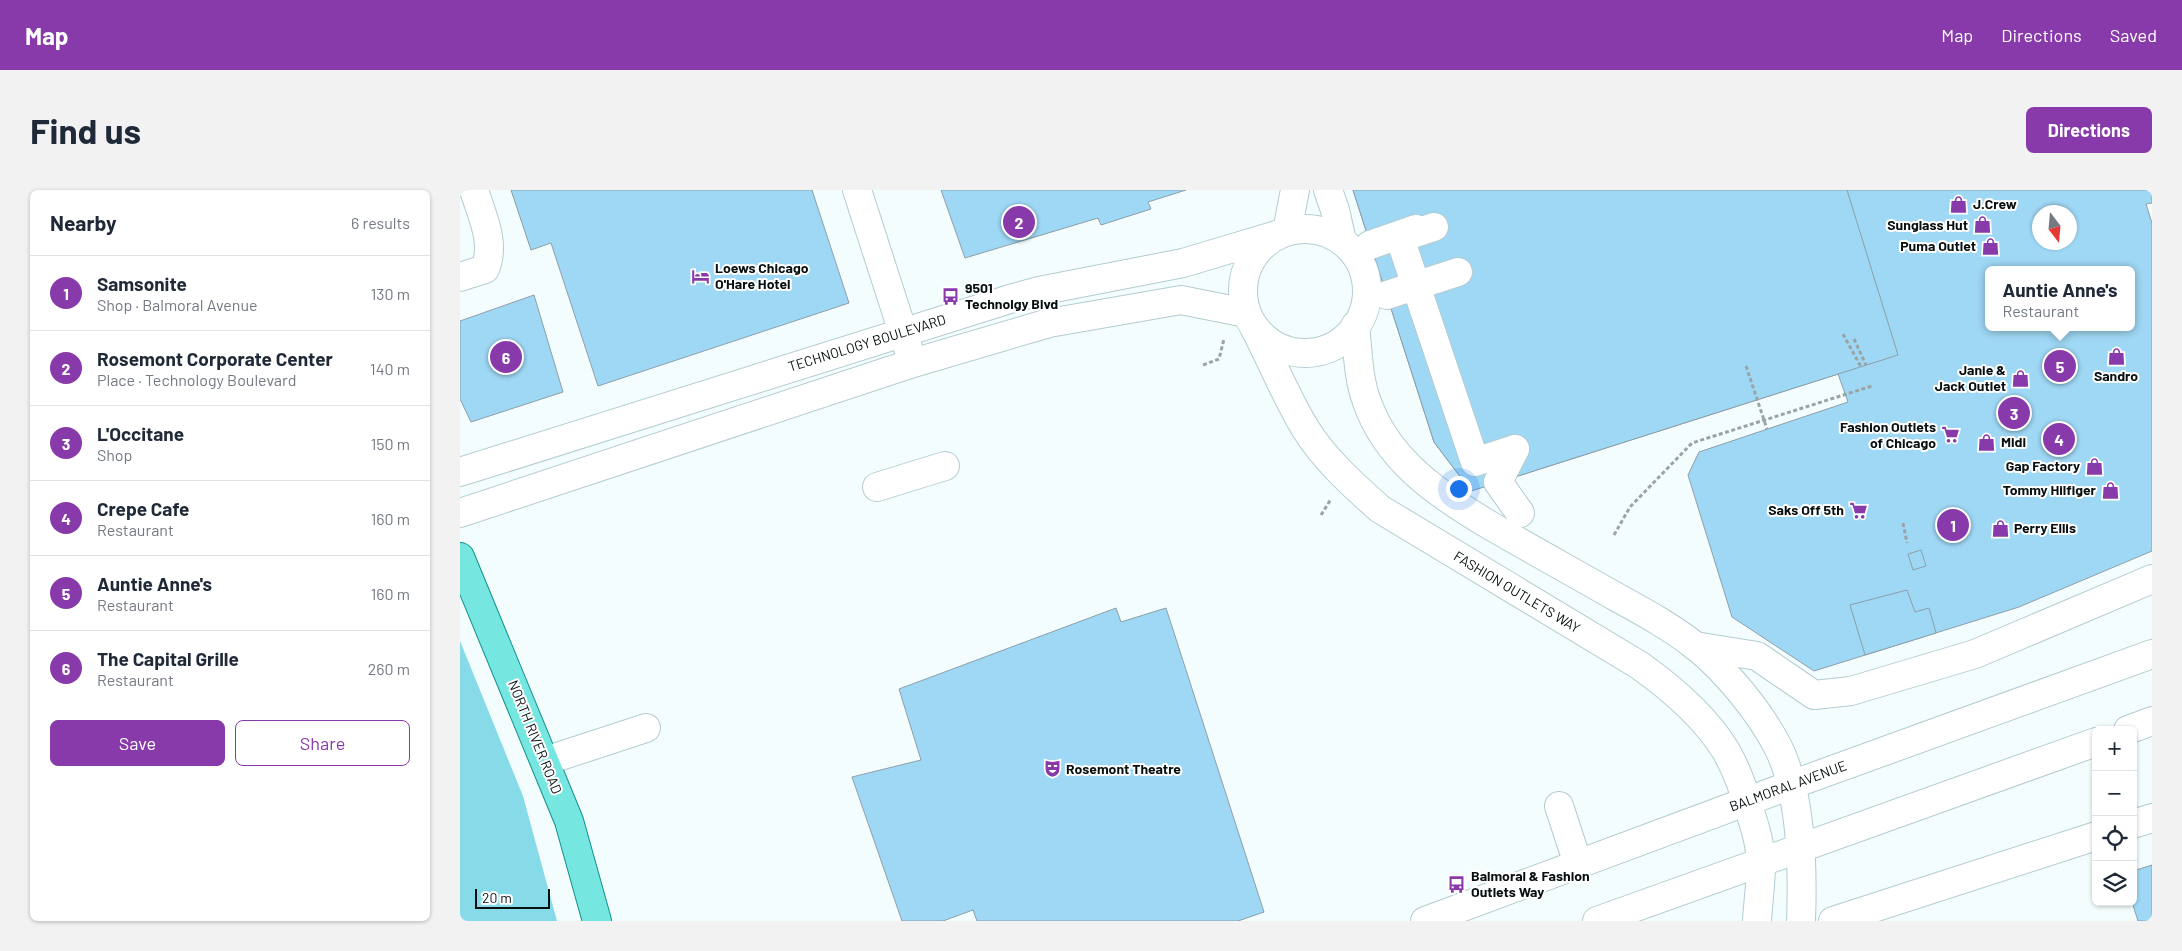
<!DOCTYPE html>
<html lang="en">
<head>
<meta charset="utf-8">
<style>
  :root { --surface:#fff; --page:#f2f2f3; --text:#1f2937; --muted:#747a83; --line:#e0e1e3; --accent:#893aaa }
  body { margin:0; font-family:Barlow,sans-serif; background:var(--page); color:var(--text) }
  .controls { position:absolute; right:15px; bottom:15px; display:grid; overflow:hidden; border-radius:8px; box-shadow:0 1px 4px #0004 }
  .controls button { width:45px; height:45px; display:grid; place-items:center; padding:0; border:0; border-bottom:1px solid var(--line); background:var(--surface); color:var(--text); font:25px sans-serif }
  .compass { position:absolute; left:1572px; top:15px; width:45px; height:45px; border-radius:50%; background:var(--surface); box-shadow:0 1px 4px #0004; rotate:164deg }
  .scale { position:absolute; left:15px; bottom:12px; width:75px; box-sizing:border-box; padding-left:5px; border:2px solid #070f10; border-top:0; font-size:14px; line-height:18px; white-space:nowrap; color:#070f10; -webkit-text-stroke:4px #fff; paint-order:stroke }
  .you { position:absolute; left:998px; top:298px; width:18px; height:18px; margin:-12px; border:4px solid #fff; border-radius:50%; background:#1a73e8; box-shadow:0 0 0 8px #1a73e833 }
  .badge { display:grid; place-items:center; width:32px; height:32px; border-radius:50%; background:var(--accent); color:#fff; font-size:16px; font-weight:700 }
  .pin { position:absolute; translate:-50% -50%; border:2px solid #fff; box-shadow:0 1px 5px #0006 }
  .popup { position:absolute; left:1525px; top:76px; width:150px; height:65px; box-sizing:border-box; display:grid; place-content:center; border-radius:8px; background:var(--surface); filter:drop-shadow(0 1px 4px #0005); font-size:16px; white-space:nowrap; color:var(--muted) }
  .popup b { font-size:19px; color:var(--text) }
  .popup::after { content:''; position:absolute; left:50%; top:100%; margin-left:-10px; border:10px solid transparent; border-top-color:var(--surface) }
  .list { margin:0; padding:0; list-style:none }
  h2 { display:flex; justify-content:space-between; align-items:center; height:65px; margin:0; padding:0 20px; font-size:21px }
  h2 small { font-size:16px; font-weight:400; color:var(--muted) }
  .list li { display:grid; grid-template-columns:32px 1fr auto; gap:15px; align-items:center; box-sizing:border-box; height:75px; padding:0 20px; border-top:1px solid var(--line) }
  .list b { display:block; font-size:19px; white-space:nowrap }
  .list p { margin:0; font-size:16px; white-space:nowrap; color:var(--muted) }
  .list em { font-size:16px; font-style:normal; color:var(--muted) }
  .actions { display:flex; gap:10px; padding:15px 20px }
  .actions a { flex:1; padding:11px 0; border:1px solid var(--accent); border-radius:8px; text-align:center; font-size:18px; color:var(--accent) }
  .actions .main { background:var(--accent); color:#fff }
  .icon { flex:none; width:28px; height:28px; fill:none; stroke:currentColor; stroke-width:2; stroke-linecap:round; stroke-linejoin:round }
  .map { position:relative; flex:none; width:1692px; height:731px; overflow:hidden; border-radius:8px }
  header { display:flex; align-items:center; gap:30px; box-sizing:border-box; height:70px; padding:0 25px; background:var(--accent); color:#fff }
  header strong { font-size:24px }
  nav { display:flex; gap:28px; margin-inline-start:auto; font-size:18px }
  .intro { display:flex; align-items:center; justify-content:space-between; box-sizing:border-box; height:120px; padding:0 30px }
  h1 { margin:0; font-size:35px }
  .button { padding:12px 22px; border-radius:8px; background:var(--accent); color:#fff; font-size:18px; font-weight:700 }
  main { display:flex; gap:30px; padding:0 30px }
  aside { flex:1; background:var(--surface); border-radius:8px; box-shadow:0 1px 4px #0004 }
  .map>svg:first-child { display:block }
</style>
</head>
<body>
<header>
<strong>Map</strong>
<nav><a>Map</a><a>Directions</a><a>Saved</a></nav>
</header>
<div class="intro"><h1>Find us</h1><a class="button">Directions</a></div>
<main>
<aside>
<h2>Nearby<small>6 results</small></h2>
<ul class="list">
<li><span class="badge">1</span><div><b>Samsonite</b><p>Shop · Balmoral Avenue</p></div><em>130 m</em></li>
<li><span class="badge">2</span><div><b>Rosemont Corporate Center</b><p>Place · Technology Boulevard</p></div><em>140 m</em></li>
<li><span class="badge">3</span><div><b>L'Occitane</b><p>Shop</p></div><em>150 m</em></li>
<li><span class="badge">4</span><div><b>Crepe Cafe</b><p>Restaurant</p></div><em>160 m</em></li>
<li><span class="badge">5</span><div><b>Auntie Anne's</b><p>Restaurant</p></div><em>160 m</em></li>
<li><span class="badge">6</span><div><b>The Capital Grille</b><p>Restaurant</p></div><em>260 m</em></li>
</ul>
<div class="actions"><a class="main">Save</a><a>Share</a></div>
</aside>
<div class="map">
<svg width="1692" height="731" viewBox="0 0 1692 731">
  <rect width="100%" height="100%" fill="#f3fdfe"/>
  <path fill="#87dae8" d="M0 451 63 606 97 731H0Z"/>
  <g fill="#9fd8f5" stroke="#8c9faa" fill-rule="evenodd">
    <path d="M51 0H352L389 113 138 196 91 53 71 60Z"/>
    <path d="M481 0H726L688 12 691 19 641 35 638 28 505 68Z"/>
    <path d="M893 0H1692V13L1686 14 1692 33V361L1559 417 1354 481 1272 427 1228 285 1239 262 1388 212 1378 184 1011 301 974 252ZM1580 22H1610V52H1580ZM1529 80H1671V137H1529Z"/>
    <path d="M893 0H1387L1438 165 1011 301 974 252Z"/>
    <path d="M74 105 103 202 11 232 0 209V131Z"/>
    <path d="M1461 360 1466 376 1453 380 1448 364Z"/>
    <path d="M1447 400 1455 422 1469 418 1476 443 1405 465 1390 415Z"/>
    <path d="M656 418 661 432 706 418 804 722 778 731H517L513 720 483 731H442L392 587 461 570 439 499Z"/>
    <path d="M1692 675V731H1678L1672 712 1673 681Z"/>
  </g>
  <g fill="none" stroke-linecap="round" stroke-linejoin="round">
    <defs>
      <g id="minor">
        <path d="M397 0 448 158"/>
        <path d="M868 0 875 20 882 51"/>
        <path d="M974 37 940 48 1015 272 1055 259"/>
        <circle cx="845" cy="101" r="62"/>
        <path d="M827 41 835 0"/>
        <path d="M910 55 956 39"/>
        <path d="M0 87 25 79C36 53 22 26 14 0"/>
        <path d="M927 105 998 82"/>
        <path d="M895 136C898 161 898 189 907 212 927 269 976 303 1026 333 1067 357 1109 380 1151 404 1180 420 1208 435 1234 455 1265 479 1300 522 1318 557 1342 605 1343 678 1341 731"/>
        <path d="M795 139C812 171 826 207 845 238 864 269 893 295 920 319L1179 475C1210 497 1246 528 1266 561 1277 580 1285 603 1291 625 1296 640 1301 657 1301 674 1301 693 1298 712 1297 731"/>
        <path d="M1055 259 1038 292 1060 323"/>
        <path d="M0 282 550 109 579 101 723 73 820 44"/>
        <path d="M417 297 485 276"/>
        <path d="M0 323 453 173 589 133 721 110 786 123"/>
        <path d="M1235 456 1297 466 1354 505 1391 501 1515 464 1692 389"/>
        <path d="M1668 540 1692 531"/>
        <path d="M85 571 186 538"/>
        <path d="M1099 616 1118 674"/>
        <path d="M1673 634 1692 628"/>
        <path d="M965 731 1331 595 1692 464"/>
        <path d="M1137 731 1636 552"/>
        <path d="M1373 731 1636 646"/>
      </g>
      <path id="major" d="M0 367 109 631 137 731"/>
    </defs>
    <use href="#minor" stroke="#b3ccd0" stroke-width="30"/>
    <use href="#major" stroke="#13908a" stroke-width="30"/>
    <g stroke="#9ba4a5" stroke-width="3" stroke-dasharray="4 2.5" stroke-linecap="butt">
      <path d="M1383 144 1401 177"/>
      <path d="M1394 149 1406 175"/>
      <path d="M743 175 759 169 764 149"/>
      <path d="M1286 176 1307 239"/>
      <path d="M861 325 871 309"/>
      <path d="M1443 333 1447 353"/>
      <path d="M1154 345 1170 317 1232 253 1412 196"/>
    </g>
    <use href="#minor" stroke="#fff" stroke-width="28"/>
    <use href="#major" stroke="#76e6e0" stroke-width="28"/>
  </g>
  <defs>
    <symbol id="shop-bare" viewBox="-9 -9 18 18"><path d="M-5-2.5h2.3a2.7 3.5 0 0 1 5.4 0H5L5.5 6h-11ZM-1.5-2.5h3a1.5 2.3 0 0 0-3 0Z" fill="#893aaa" stroke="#fff" stroke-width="2.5" paint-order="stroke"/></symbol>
    <symbol id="hotel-bare" viewBox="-9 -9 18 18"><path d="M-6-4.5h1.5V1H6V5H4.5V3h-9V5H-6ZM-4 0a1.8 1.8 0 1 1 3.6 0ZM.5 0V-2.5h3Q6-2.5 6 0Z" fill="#893aaa" stroke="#fff" stroke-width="2.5" paint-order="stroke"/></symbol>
    <symbol id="bus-bare" viewBox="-9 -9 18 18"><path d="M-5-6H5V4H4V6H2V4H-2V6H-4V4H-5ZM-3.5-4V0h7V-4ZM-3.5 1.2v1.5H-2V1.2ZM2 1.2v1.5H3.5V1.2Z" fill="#893aaa" stroke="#fff" stroke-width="2.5" paint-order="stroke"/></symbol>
    <symbol id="supermarket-bare" viewBox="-9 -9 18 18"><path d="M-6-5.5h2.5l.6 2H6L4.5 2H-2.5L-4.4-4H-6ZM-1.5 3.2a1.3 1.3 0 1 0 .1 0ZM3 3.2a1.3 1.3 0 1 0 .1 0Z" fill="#893aaa" stroke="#fff" stroke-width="2.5" paint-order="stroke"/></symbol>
    <symbol id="theatre-bare" viewBox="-9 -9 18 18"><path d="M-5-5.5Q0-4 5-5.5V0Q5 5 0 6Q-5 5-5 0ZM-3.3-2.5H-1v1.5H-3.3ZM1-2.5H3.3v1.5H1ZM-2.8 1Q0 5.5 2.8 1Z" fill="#893aaa" stroke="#fff" stroke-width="2.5" paint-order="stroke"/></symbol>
  </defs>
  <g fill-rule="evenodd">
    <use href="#shop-bare" x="1486" y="2" width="25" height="25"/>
    <use href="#shop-bare" x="1510" y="22" width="25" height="25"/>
    <use href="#shop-bare" x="1518" y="44" width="25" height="25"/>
    <use href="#hotel-bare" x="228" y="74" width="25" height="25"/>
    <use href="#bus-bare" x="478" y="94" width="25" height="25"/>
    <use href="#shop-bare" x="1644" y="154" width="25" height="25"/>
    <use href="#shop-bare" x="1548" y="176" width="25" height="25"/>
    <use href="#supermarket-bare" x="1478" y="232" width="25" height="25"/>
    <use href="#shop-bare" x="1514" y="240" width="25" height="25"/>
    <use href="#shop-bare" x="1622" y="264" width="25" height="25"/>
    <use href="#shop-bare" x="1638" y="288" width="25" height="25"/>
    <use href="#supermarket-bare" x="1386" y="308" width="25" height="25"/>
    <use href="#shop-bare" x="1528" y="326" width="25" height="25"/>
    <use href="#theatre-bare" x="580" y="566" width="25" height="25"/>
    <use href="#bus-bare" x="984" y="682" width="25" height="25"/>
  </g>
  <g text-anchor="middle" stroke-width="4" stroke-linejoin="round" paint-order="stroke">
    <g font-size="14" font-weight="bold" fill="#070f10" stroke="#fff" text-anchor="start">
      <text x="1513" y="19">J.Crew</text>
      <text x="1508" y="40" text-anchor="end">Sunglass Hut</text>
      <text x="1516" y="61" text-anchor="end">Puma Outlet</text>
      <text x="255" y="83">Loews Chicago<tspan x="255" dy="16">O'Hare Hotel</tspan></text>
      <text x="505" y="103">9501<tspan x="505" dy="16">Technolgy Blvd</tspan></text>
      <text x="1546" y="185" text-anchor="end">Janie &amp;<tspan x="1546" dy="16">Jack Outlet</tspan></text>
      <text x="1656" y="191" text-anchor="middle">Sandro</text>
      <text x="1476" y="242" text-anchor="end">Fashion Outlets<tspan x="1476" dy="16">of Chicago</tspan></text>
      <text x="1541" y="257">Midi</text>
      <text x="1620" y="281" text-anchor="end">Gap Factory</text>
      <text x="1636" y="305" text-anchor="end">Tommy Hilfiger</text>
      <text x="1384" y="325" text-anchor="end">Saks Off 5th</text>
      <text x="1554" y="343">Perry Ellis</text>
      <text x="606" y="584">Rosemont Theatre</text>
      <text x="1011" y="691">Balmoral &amp; Fashion<tspan x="1011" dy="16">Outlets Way</tspan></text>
    </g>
    <g font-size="14" fill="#070f10" stroke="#fff">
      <text transform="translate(407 153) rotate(-17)" y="5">TECHNOLOGY BOULEVARD</text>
      <text transform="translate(1057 402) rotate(31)" y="5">FASHION OUTLETS WAY</text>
      <text transform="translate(75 547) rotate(68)" y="5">NORTH RIVER ROAD</text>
      <text transform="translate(1328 596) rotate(-20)" y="5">BALMORAL AVENUE</text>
    </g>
  </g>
</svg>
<div class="controls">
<button>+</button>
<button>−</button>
<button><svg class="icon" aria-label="locate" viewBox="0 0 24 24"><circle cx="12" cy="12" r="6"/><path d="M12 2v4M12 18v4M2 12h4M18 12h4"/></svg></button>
<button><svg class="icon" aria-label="layers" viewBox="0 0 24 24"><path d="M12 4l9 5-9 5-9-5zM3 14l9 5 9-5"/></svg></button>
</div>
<svg class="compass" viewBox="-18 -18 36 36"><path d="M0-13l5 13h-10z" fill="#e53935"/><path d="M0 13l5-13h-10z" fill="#747a83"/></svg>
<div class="scale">20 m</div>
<div class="you"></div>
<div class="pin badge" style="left:1493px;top:335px">1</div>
<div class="pin badge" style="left:559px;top:32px">2</div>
<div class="pin badge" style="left:1554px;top:223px">3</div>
<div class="pin badge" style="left:1599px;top:249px">4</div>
<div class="pin badge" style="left:1600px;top:176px">5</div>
<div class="popup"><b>Auntie Anne's</b>Restaurant</div>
<div class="pin badge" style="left:46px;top:167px">6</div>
</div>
</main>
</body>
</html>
